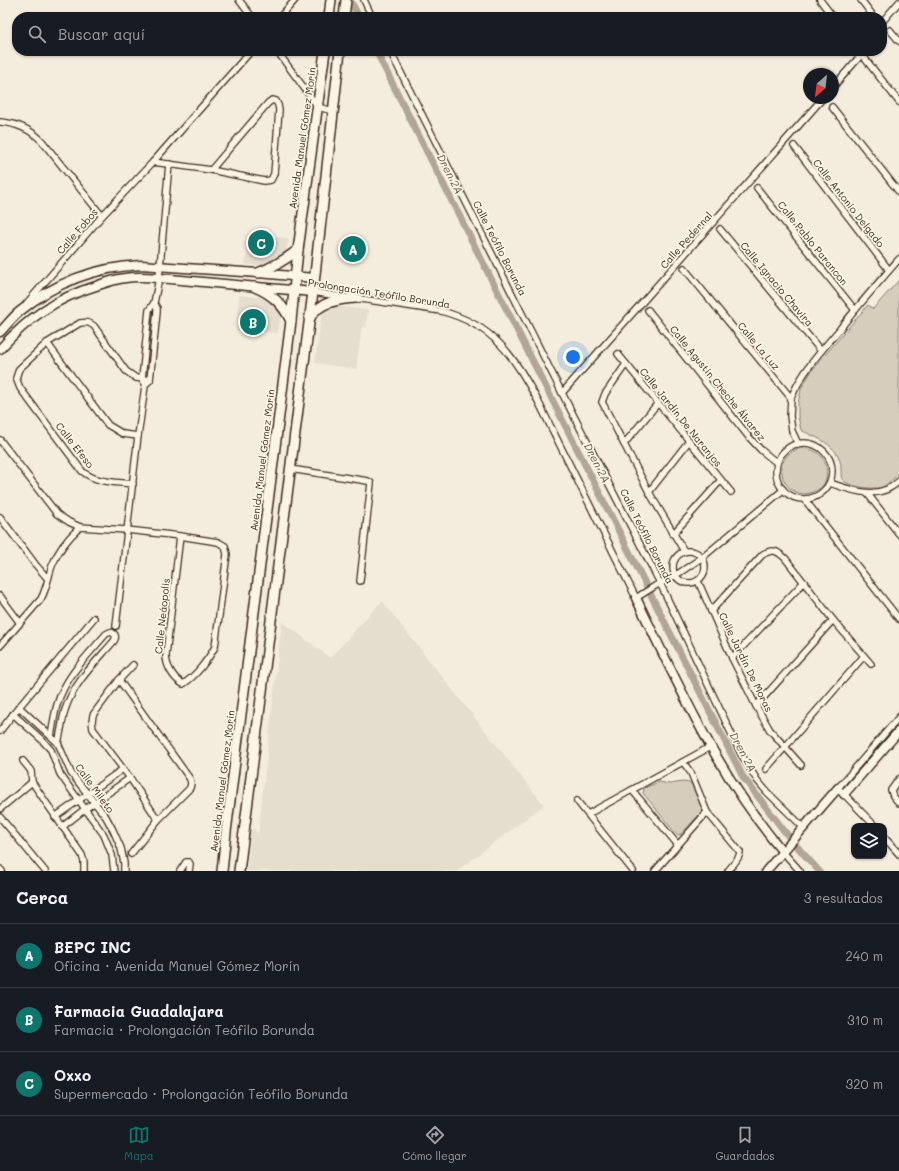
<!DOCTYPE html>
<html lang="es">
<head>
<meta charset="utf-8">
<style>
  :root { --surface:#171b24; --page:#20242c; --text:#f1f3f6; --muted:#9ea1a6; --line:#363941; --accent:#0f766e }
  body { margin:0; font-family:Mali,sans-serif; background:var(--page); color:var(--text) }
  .controls { position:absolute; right:12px; bottom:12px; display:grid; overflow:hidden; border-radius:8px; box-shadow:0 1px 3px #0004 }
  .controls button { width:36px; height:36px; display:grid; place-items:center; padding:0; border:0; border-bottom:1px solid var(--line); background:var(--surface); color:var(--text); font:20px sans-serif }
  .compass { position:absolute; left:803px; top:68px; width:36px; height:36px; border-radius:50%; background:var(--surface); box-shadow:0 1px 3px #0004; rotate:208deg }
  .you { position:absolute; left:573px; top:357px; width:14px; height:14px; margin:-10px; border:3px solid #fff; border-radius:50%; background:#1a73e8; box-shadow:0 0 0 6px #1a73e833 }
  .badge { display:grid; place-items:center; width:26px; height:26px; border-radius:50%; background:var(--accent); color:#fff; font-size:13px; font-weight:700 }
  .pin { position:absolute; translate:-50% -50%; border:2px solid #fff; box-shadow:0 1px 4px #0006 }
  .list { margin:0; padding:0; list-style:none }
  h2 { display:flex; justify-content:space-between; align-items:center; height:52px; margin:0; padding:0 16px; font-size:17px }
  h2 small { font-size:13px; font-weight:400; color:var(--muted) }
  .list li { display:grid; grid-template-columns:26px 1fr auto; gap:12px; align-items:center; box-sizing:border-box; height:64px; padding:0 16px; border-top:1px solid var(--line) }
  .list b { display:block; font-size:15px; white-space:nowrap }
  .list p { margin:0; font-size:13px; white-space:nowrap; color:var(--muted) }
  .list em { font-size:13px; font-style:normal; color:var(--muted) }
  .icon { flex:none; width:22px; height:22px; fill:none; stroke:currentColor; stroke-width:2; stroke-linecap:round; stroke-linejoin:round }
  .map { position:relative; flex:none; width:899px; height:871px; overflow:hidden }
  .search { position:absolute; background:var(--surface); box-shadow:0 1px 3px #0004; left:12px; right:12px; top:12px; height:44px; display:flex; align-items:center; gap:10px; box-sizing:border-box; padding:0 14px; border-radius:16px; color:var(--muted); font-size:15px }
  .sheet { height:244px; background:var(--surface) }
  nav { display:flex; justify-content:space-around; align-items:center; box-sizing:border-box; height:56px; border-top:1px solid var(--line); background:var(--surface); font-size:11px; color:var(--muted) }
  nav a { display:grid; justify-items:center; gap:2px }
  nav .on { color:var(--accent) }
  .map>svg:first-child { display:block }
</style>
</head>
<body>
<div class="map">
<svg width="899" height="871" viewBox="0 0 899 871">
  <rect width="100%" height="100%" fill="#f4eddd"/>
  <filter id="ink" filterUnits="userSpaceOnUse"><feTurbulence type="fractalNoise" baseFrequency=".025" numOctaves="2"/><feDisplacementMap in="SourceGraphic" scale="8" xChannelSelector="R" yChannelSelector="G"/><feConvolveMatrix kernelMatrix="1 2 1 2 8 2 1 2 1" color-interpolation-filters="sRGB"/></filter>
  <g filter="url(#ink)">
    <g fill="#e5ddce">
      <path d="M252 232 289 239 285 253 281 260 264 267 245 264Z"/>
      <path d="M239 295 266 298 274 303 281 313 278 333 237 330Z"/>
      <path d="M327 307H344L368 310 366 327 362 326 356 369 315 363 321 317Z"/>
      <path d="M382 601 544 805 457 871H247L251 830 254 829 258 835 282 621 330 658Z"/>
    </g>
    <g fill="#d6cdbd" stroke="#887c6e">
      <path d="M899 280V473C894 478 889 483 883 487 875 490 847 487 842 479 841 477 841 473 841 470 841 461 839 455 832 448 823 439 812 436 801 430L798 416V404L801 389 812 370 868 305 873 309Z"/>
      <path d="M801 448C806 449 812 449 816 452 827 458 828 471 825 482 823 487 818 490 813 492 787 502 771 467 790 453 793 450 798 449 801 448Z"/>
      <path d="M659 782 670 784 683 782 691 783 702 808 701 813 680 835 676 834 643 793 644 788Z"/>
    </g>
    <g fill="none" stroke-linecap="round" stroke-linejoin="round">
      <g stroke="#b0a596" stroke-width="7">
        <path d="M350 0 359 17"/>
        <path d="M376 51 743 777 792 841 819 871"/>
      </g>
      <defs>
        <g id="street">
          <path d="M239 0 252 17"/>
          <path d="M364 0 372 17"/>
          <path d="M820 0 833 17"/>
          <path d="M861 0 871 13"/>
          <path d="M280 17 295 0"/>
          <path d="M882 22 899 2"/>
          <path d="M890 30 899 41"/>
          <path d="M277 51 318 107 333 111"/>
          <path d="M390 51 562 393 660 583 741 754 757 780 767 792 803 827"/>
          <path d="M859 51 899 102"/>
          <path d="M833 87 862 54"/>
          <path d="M832 107 899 192"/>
          <path d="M0 122C17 123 30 129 42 141L102 216"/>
          <path d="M794 146 889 270"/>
          <path d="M153 162 211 170 264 181 271 180 274 174 279 110 278 105 276 101 272 100 268 103 211 170"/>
          <path d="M757 188 855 310"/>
          <path d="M720 229 821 351"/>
          <path d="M684 268 791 398 790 416 792 431 798 444"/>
          <path d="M313 292 344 297"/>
          <path d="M355 298 441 311C494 325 513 355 538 401L636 598 655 586 676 575 703 557 783 490"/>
          <path d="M26 304 102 216 153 162 251 51"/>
          <path d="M648 310 748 436 761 450 777 463"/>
          <path d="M47 343 108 425 123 434 138 436"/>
          <path d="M618 354 731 492"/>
          <path d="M626 364 605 394 602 402 649 492 684 551"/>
          <path d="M147 383 150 380 157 312V308L154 303"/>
          <path d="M562 393 823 98"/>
          <path d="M791 398C802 372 821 351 839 330 858 306 879 282 899 259"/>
          <path d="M0 440 57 514 69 522 80 527 127 530 180 536 218 542 225 546 227 554 215 647C208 660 195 677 183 684 173 678 166 666 166 655L180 536"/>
          <circle cx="804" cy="471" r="28"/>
          <path d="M624 444 658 403"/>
          <path d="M290 469 368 481 371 483 360 581"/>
          <path d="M830 483C853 491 879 501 899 481"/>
          <path d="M133 484C115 482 96 483 82 471L20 388 16 378 19 369 47 343 80 323C86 322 89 322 94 326L126 371 136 378 150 380"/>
          <path d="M649 492 689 441"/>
          <path d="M867 493 899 534"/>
          <path d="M805 500 899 619"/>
          <path d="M0 517 35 564 48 579"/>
          <path d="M673 534 721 480"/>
          <circle cx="689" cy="567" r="16"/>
          <path d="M698 581 732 658 756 706 770 730 801 765"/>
          <path d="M0 596 20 623"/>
          <path d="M711 611 763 554C773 549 776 550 785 558L833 620 871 664"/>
          <path d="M116 626 138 436 145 386 142 379 149 310 154 303 159 278 169 164"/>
          <path d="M0 646 41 599C47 588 48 577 52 566 58 550 68 538 80 527"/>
          <path d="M732 658 804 582"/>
          <path d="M133 665 119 680 93 715 92 722 93 729 130 778 158 820"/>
          <path d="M119 680 190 779 191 783 190 788 158 820 131 854"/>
          <path d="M756 706 833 620"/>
          <path d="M19 707 58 743 71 773 106 817 113 830 121 848 124 863V871"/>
          <path d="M13 714 41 739 51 750 60 774 67 784 104 835 112 855 114 871"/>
          <path d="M0 731 19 707 94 618"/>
          <path d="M51 736C53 726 54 715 57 705 65 677 87 656 106 634L110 632C115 633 117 636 114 641 96 662 74 682 65 710 62 721 61 732 58 743"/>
          <path d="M23 761 31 771 32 782 82 855 84 862V871"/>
          <path d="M683 762 691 773 707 812 740 852C740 859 732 865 728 871"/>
          <path d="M766 769 864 656"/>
          <path d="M899 779 891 790 893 796 899 803"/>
          <path d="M632 790 678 845"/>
          <path d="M577 801 633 871"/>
          <path d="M0 809 32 782"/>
          <path d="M588 814 710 747"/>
          <path d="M0 817 45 871"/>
          <path d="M55 817 123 769"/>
          <path d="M875 826 838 788 899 717"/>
          <path d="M62 827 85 809 130 778"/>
          <path d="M884 837 899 854"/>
          <path d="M783 852 800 871"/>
          <path d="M0 869 2 871"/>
          <path d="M180 871 186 862H189L190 864 189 871"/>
          <path d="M655 871 707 812"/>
        </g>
        <g id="secondary">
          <path d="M0 332C6 326 12 318 19 312 54 283 96 267 141 265L258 273 314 278"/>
          <path d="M0 349C28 318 56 298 96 286 105 283 115 279 125 278 136 276 148 277 159 278L313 292"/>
          <path d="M636 598C679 686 719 777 783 852"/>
          <path d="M844 794 899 731"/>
          <path d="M766 871 838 788"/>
        </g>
        <g id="primary">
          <path d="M329 17 331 0"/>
          <path d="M344 17 346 0"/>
          <path d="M258 273C273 267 285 260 298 250"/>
          <path d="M255 287C272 294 283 304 291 321"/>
          <path d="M310 318C312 314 315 310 319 308 329 300 345 299 357 298"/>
          <path d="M222 871 226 832 291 321 298 250 325 51"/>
          <path d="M239 871 313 292 340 51"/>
        </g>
      </defs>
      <use href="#street" stroke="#3b2a1e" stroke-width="8"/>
      <use href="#secondary" stroke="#3b2a1e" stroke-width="11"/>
      <use href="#primary" stroke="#3b2a1e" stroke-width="12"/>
      <use href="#street" stroke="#fcf5e5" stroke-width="5.5"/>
      <use href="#secondary" stroke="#fcf5e5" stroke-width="8"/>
      <use href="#primary" stroke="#fcf5e5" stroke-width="9"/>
    </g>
  </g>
  <g text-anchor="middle" stroke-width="3.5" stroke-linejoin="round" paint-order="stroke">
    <g font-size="10" fill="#3b2a1e" stroke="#fcf5e5">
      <text transform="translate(302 138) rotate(-82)" y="4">Avenida Manuel Gómez Morín</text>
      <text transform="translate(849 203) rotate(52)" y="4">Calle Antonio Delgado</text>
      <text transform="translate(77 231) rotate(-49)" y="4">Calle Fobos</text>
      <text transform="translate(686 240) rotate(-48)" y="4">Calle Pedernal</text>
      <text transform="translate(813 243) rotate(51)" y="4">Calle Pablo Parancon</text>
      <text transform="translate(500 248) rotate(63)" y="4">Calle Teófilo Borunda</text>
      <text transform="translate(777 284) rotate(50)" y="4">Calle Ignacio Chavira</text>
      <text transform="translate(379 293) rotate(9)" y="4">Prolongación Teófilo Borunda</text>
      <text transform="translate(759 346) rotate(50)" y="4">Calle La Luz</text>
      <text transform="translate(718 383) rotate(51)" y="4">Calle Agustín Cheche Álvarez</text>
      <text transform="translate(681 417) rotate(51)" y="4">Calle Jardín De Naranjos</text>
      <text transform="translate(75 445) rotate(52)" y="4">Calle Efeso</text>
      <text transform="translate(262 460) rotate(-83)" y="4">Avenida Manuel Gómez Morín</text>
      <text transform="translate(647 536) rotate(63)" y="4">Calle Teófilo Borunda</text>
      <text transform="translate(162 616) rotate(-84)" y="4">Calle Neáopolis</text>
      <text transform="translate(746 662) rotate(64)" y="4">Calle Jardín De Moras</text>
      <text transform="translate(222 781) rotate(-83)" y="4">Avenida Manuel Gómez Morín</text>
      <text transform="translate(95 788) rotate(54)" y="4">Calle Mileto</text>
    </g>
    <g font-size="11" font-style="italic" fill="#645548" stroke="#fcf5e5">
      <text transform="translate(450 174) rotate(63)" y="4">Dren 2A</text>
      <text transform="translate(597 463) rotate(63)" y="4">Dren 2A</text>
      <text transform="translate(743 752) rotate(62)" y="4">Dren 2A</text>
    </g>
  </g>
</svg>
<div class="controls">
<button><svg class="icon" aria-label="layers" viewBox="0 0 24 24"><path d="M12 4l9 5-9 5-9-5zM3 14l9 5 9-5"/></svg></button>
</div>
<svg class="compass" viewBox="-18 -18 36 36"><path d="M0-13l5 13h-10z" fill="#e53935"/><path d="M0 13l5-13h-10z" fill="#9ea1a6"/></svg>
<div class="you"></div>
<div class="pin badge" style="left:353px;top:249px">A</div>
<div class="pin badge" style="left:253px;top:322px">B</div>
<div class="pin badge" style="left:261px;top:243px">C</div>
<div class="search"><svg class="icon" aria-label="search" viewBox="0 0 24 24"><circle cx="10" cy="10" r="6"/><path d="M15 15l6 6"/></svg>Buscar aquí</div>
</div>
<section class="sheet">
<h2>Cerca<small>3 resultados</small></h2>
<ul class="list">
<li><span class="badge">A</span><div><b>BEPC INC</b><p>Oficina · Avenida Manuel Gómez Morín</p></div><em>240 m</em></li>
<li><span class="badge">B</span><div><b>Farmacia Guadalajara</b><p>Farmacia · Prolongación Teófilo Borunda</p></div><em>310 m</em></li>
<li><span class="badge">C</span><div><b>Oxxo</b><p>Supermercado · Prolongación Teófilo Borunda</p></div><em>320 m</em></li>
</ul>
</section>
<nav>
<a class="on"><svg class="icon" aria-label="map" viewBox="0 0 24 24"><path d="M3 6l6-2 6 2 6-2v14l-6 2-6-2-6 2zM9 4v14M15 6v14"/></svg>Mapa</a>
<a><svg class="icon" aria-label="directions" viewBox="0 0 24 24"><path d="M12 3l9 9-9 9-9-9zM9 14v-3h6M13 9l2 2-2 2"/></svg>Cómo llegar</a>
<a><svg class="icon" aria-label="saved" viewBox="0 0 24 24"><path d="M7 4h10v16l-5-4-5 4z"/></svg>Guardados</a>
</nav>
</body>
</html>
